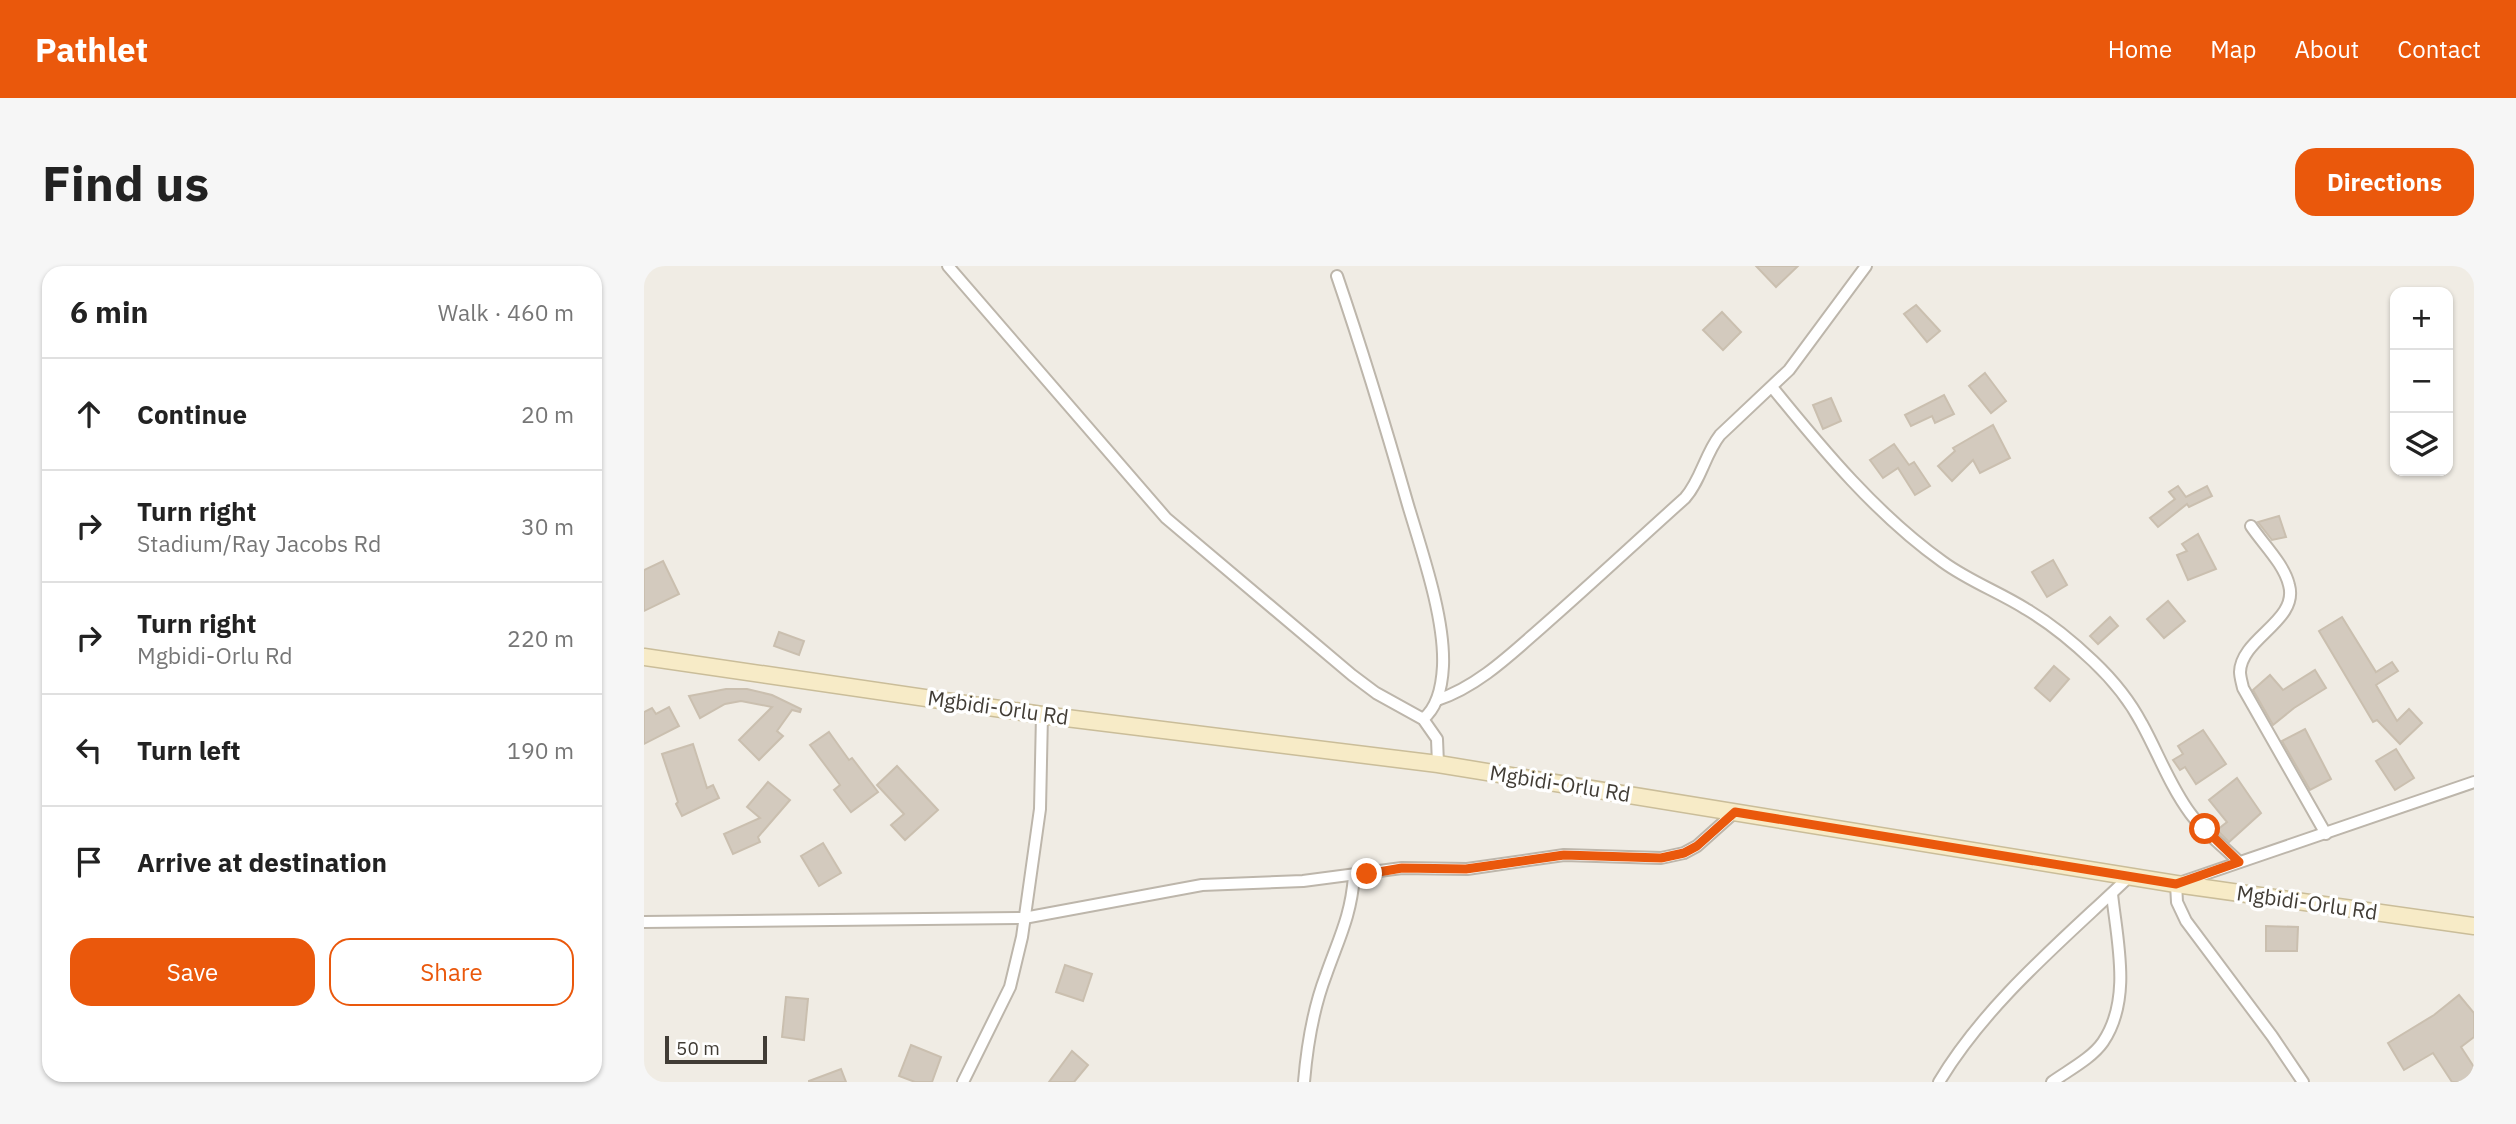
<!DOCTYPE html>
<html lang="en">
<head>
<meta charset="utf-8">
<style>
  :root { --surface:#fff; --page:#f6f6f6; --text:#222; --muted:#767676; --line:#e0e0e0; --accent:#ea580c }
  body { margin:0; font-family:"IBM Plex Sans",sans-serif; background:var(--page); color:var(--text) }
  .controls { position:absolute; right:21px; top:21px; display:grid; overflow:hidden; border-radius:14px; box-shadow:0 2px 5px #0004 }
  .controls button { width:63px; height:63px; display:grid; place-items:center; padding:0; border:0; border-bottom:2px solid var(--line); background:var(--surface); color:var(--text); font:35px sans-serif }
  .scale { position:absolute; left:21px; bottom:18px; width:102px; box-sizing:border-box; padding-left:7px; border:4px solid #413c35; border-top:0; font-size:19px; line-height:24px; white-space:nowrap; color:#413c35; -webkit-text-stroke:5px #fff; paint-order:stroke }
  .stop { position:absolute; width:21px; height:21px; margin:-16px; border:5px solid #ea580c; border-radius:50%; background:#fff }
  .stop.end { background:#ea580c; border-color:#fff; box-shadow:0 2px 7px #0008 }
  .list { margin:0; padding:0; list-style:none }
  h2 { display:flex; justify-content:space-between; align-items:center; height:91px; margin:0; padding:0 28px; font-size:30px }
  h2 small { font-size:23px; font-weight:400; color:var(--muted) }
  .list li { display:grid; grid-template-columns:46px 1fr auto; gap:21px; align-items:center; box-sizing:border-box; height:112px; padding:0 28px; border-top:2px solid var(--line) }
  .list b { display:block; font-size:26px; white-space:nowrap }
  .list p { margin:0; font-size:23px; white-space:nowrap; color:var(--muted) }
  .list em { font-size:23px; font-style:normal; color:var(--muted) }
  .actions { display:flex; gap:14px; padding:21px 28px }
  .actions a { flex:1; padding:16px 0; border:2px solid var(--accent); border-radius:21px; text-align:center; font-size:24px; color:var(--accent) }
  .actions .main { background:var(--accent); color:#fff }
  .icon { flex:none; width:38px; height:38px; fill:none; stroke:currentColor; stroke-width:2; stroke-linecap:round; stroke-linejoin:round }
  .map { position:relative; flex:none; width:1830px; height:816px; overflow:hidden; border-radius:21px }
  header { display:flex; align-items:center; gap:42px; box-sizing:border-box; height:98px; padding:0 35px; background:var(--accent); color:#fff }
  header strong { font-size:33px }
  nav { display:flex; gap:38px; margin-inline-start:auto; font-size:24px }
  .intro { display:flex; align-items:center; justify-content:space-between; box-sizing:border-box; height:168px; padding:0 42px }
  h1 { margin:0; font-size:49px }
  .button { padding:18px 32px; border-radius:21px; background:var(--accent); color:#fff; font-size:24px; font-weight:700 }
  main { display:flex; gap:42px; padding:0 42px }
  aside { flex:1; background:var(--surface); border-radius:21px; box-shadow:0 2px 5px #0004 }
  .map>svg:first-child { display:block }
</style>
</head>
<body>
<header>
<strong>Pathlet</strong>
<nav><a>Home</a><a>Map</a><a>About</a><a>Contact</a></nav>
</header>
<div class="intro"><h1>Find us</h1><a class="button">Directions</a></div>
<main>
<aside>
<h2>6 min<small>Walk · 460 m</small></h2>
<ul class="list">
<li><svg class="icon" aria-label="ahead" viewBox="0 0 24 24"><path d="M12 20V5M6 11l6-6 6 6"/></svg><div><b>Continue</b></div><em>20 m</em></li>
<li><svg class="icon" aria-label="right" viewBox="0 0 24 24"><path d="M7 20v-9h11M14 6l5 5-5 5"/></svg><div><b>Turn right</b><p>Stadium/Ray Jacobs Rd</p></div><em>30 m</em></li>
<li><svg class="icon" aria-label="right" viewBox="0 0 24 24"><path d="M7 20v-9h11M14 6l5 5-5 5"/></svg><div><b>Turn right</b><p>Mgbidi-Orlu Rd</p></div><em>220 m</em></li>
<li><svg class="icon" aria-label="left" viewBox="0 0 24 24"><path d="M17 20v-9H6M10 6l-5 5 5 5"/></svg><div><b>Turn left</b></div><em>190 m</em></li>
<li><svg class="icon" aria-label="arrive" viewBox="0 0 24 24"><path d="M6 21V4h12l-3 4 3 4H6"/></svg><div><b>Arrive at destination</b></div></li>
</ul>
<div class="actions"><a class="main">Save</a><a>Share</a></div>
</aside>
<div class="map">
<svg width="1830" height="816" viewBox="0 0 1830 816">
  <rect width="100%" height="100%" fill="#f0ece4"/>
  <g fill="#d3cabe" stroke="#cabfaf" stroke-width="2">
    <path d="M1112 0H1154L1132 21Z"/>
    <path d="M1272 39 1296 65 1283 76 1260 48Z"/>
    <path d="M1078 46 1097 66 1079 84 1059 64Z"/>
    <path d="M1341 107 1362 135 1347 147 1325 120Z"/>
    <path d="M1300 129 1310 148 1291 157 1288 150 1267 160 1261 149Z"/>
    <path d="M1187 132 1197 155 1179 163 1169 139Z"/>
    <path d="M1349 159 1366 192 1336 207 1329 194 1308 215 1294 200 1311 185 1309 182Z"/>
    <path d="M1250 178 1265 199 1270 196 1286 220 1271 229 1254 202 1239 212 1226 194Z"/>
    <path d="M1534 220 1542 231 1563 220 1568 230 1545 241 1543 238 1514 261 1506 252 1531 233 1525 226Z"/>
    <path d="M1635 250 1642 271 1628 274 1614 256Z"/>
    <path d="M1554 268 1572 303 1544 314 1533 289 1543 285 1538 278Z"/>
    <path d="M1409 294 1423 319 1403 331 1388 306Z"/>
    <path d="M19 295 35 328 0 345V304Z"/>
    <path d="M1524 335 1541 355 1520 372 1503 353Z"/>
    <path d="M1466 351 1474 360 1454 378 1446 370Z"/>
    <path d="M1698 351 1732 406 1748 396 1754 405 1732 419 1753 455 1765 443 1778 457 1756 478 1733 454 1729 456 1675 365Z"/>
    <path d="M135 366 160 375 155 389 130 380Z"/>
    <path d="M1410 400 1425 413 1406 435 1391 422Z"/>
    <path d="M1671 404 1682 422 1650 442 1629 459 1609 424 1626 409 1639 424Z"/>
    <path d="M82 423H103L128 429 157 443 156 446 148 444 133 465 139 470 115 494 95 474 128 441 97 435 81 438 56 452 45 430Z"/>
    <path d="M25 441 35 460 0 478V446L8 442 12 448Z"/>
    <path d="M1661 463 1687 513 1666 524 1638 475Z"/>
    <path d="M1559 464 1582 498 1552 518 1541 501 1536 504 1529 494 1539 488 1534 480Z"/>
    <path d="M185 466 205 494 208 492 234 526 207 546 190 524 196 519 166 479Z"/>
    <path d="M49 478 63 522 69 519 75 532 38 550 32 538 34 536 18 488Z"/>
    <path d="M1752 483 1770 512 1751 524 1732 495Z"/>
    <path d="M253 500 294 544 261 574 247 559 260 548 233 519Z"/>
    <path d="M1593 512 1617 547 1585 576 1573 564 1583 556 1565 534Z"/>
    <path d="M124 516 146 534 114 571 116 576 89 588 80 568 116 552 103 541Z"/>
    <path d="M179 577 197 607 175 620 157 590Z"/>
    <path d="M1622 660 1654 661 1653 685H1622Z"/>
    <path d="M421 699 448 708 439 735 412 726Z"/>
    <path d="M1815 729 1830 747V771L1817 781 1830 801V816H1808L1789 787 1760 804 1744 777 1790 749Z"/>
    <path d="M142 731 164 733 160 774 138 771Z"/>
    <path d="M267 779 297 791 288 816H271L255 810Z"/>
    <path d="M428 785 444 799 430 816H405Z"/>
    <path d="M197 803 202 816H165V815Z"/>
  </g>
  <g fill="none" stroke-linecap="round" stroke-linejoin="round">
    <defs>
      <g id="street">
        <path d="M304 0 522 252 708 409 732 427 779 453 793 473 794 498"/>
        <path d="M693 10C719 86 742 162 764 239 778 286 801 352 799 400 798 420 794 441 779 453"/>
        <path d="M1128 121C1179 184 1233 249 1299 296 1325 315 1355 326 1382 343 1406 357 1429 376 1449 395 1468 413 1486 435 1498 458 1514 487 1526 520 1546 547 1559 565 1579 580 1595 596"/>
        <path d="M1607 260C1619 278 1640 298 1645 319 1655 355 1597 372 1596 406 1596 411 1598 417 1599 422L1682 568"/>
        <path d="M793 434C833 421 866 389 898 361 946 319 993 275 1041 232 1057 214 1061 188 1076 169L1145 104 1222 0"/>
        <path d="M0 656 380 652 558 619 659 615 758 602 823 603 920 589 1017 592 1040 587 1053 580 1091 546"/>
        <path d="M319 816 366 721 378 671 396 543 398 449"/>
        <path d="M660 816C663 780 669 743 682 709 695 672 707 650 710 610"/>
        <path d="M1295 816C1343 736 1419 674 1486 610"/>
        <path d="M1408 816C1425 804 1448 792 1459 776 1488 733 1473 675 1468 628"/>
        <path d="M1659 816 1628 770 1542 655 1533 636 1532 618 1830 516"/>
      </g>
      <path id="secondary" d="M0 391 398 449 794 498 1532 618 1830 660"/>
    </defs>
    <use href="#street" stroke="#bdb6ab" stroke-width="14"/>
    <use href="#secondary" stroke="#cabd99" stroke-width="19"/>
    <use href="#street" stroke="#fff" stroke-width="10"/>
    <use href="#secondary" stroke="#f7ebc7" stroke-width="16"/>
  </g>
  <g fill="none" stroke-linecap="round" stroke-linejoin="round">
    <path stroke="#ea580c" stroke-width="9" d="M723 608 758 602 822 603 920 589 1017 592 1040 587 1053 580 1091 546 1532 618 1595 596 1561 563"/>
  </g>
  <g text-anchor="middle" stroke-width="7" stroke-linejoin="round" paint-order="stroke">
    <g font-size="21" fill="#413c35" stroke="#fff">
      <text transform="translate(354 442) rotate(8)" y="7">Mgbidi-Orlu Rd</text>
      <text transform="translate(916 518) rotate(9)" y="7">Mgbidi-Orlu Rd</text>
      <text transform="translate(1663 637) rotate(8)" y="7">Mgbidi-Orlu Rd</text>
    </g>
  </g>
</svg>
<div class="controls">
<button>+</button>
<button>−</button>
<button><svg class="icon" aria-label="layers" viewBox="0 0 24 24"><path d="M12 4l9 5-9 5-9-5zM3 14l9 5 9-5"/></svg></button>
</div>
<div class="scale">50 m</div>
<div class="stop" style="left:1561px;top:563px"></div>
<div class="stop end" style="left:723px;top:608px"></div>
</div>
</main>
</body>
</html>
